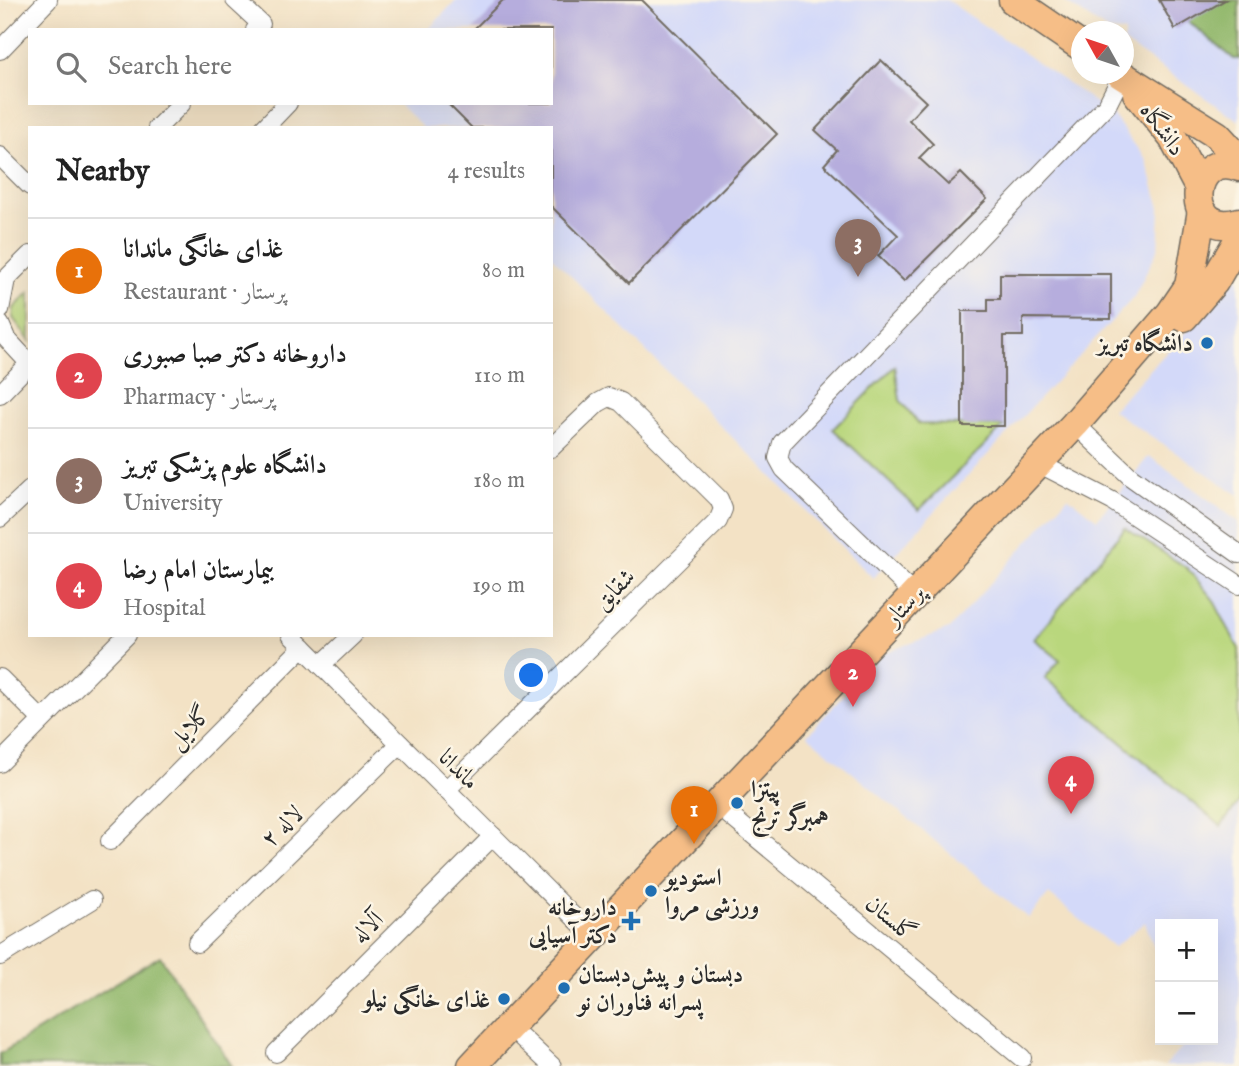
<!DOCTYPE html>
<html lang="en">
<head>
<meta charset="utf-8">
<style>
  :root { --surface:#fff; --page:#f6f6f6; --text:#222; --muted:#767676; --line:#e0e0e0; --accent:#b45309 }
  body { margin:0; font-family:"IM FELL English",Amiri,serif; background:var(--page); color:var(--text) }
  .controls { position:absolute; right:21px; bottom:21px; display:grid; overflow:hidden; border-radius:0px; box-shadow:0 7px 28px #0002 }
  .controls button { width:63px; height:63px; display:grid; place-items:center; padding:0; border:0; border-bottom:2px solid var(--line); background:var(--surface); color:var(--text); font:35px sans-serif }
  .compass { position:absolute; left:1071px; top:21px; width:63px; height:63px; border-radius:50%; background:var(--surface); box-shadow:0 7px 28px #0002; rotate:310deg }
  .you { position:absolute; left:532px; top:676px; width:24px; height:24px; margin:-18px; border:5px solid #fff; border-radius:50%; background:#1a73e8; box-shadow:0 0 0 10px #1a73e833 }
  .badge { display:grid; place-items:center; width:46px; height:46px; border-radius:50%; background:var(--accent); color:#fff; font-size:23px; font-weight:700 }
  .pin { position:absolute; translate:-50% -58px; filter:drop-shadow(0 2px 4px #0008) }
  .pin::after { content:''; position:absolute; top:37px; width:24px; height:21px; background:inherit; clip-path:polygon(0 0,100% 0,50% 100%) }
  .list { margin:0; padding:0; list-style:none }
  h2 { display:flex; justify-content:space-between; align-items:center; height:91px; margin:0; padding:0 28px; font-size:30px }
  h2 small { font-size:23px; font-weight:400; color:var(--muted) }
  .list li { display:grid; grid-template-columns:46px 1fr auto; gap:21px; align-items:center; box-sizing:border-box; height:105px; padding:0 28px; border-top:2px solid var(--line) }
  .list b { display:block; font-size:26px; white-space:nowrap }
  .list p { margin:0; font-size:23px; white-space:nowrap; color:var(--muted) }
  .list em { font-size:23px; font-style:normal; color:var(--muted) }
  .icon { flex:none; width:38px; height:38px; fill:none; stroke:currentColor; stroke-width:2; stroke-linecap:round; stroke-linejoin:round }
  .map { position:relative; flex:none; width:1239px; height:1066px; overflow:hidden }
  .search { position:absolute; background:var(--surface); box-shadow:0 7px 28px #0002; left:28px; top:28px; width:525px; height:77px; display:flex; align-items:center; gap:18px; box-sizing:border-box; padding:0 24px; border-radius:0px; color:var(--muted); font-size:26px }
  .panel { position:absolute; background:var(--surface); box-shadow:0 7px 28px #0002; left:28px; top:126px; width:525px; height:511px; border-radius:0px }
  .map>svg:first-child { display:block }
</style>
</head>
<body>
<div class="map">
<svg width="1239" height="1066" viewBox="0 0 1239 1066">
  <rect width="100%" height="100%" fill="#fcf5e5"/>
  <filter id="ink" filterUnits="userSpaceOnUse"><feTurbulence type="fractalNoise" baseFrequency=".0143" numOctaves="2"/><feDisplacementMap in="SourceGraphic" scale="14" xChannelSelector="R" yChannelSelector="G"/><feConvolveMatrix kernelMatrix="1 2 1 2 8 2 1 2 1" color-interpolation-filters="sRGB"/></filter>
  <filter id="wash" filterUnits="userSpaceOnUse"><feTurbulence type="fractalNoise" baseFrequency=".00686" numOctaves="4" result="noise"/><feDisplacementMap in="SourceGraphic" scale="28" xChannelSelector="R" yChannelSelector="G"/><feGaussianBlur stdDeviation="1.57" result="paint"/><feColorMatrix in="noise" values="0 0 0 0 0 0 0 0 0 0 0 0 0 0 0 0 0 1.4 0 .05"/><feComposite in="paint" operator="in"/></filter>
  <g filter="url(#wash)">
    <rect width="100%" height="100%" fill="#f3e2c5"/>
    <g fill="#d3d9f9">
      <path d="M456 0H947L1112 114 1146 160 1160 208 1158 249 1134 297 873 578 551 256V128H423L398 103H551V30H428Z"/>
      <path d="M1062 0H1239V121L1124 42V32L1108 31Z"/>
      <path d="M1239 276V495L1112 410Z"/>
      <path d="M1149 456 1239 522V1066H1165L1183 1046 1184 1040H1213V924H1160V963L1145 922 1114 947 1049 894 1028 918 807 735 882 654 949 629 1068 497 1097 519Z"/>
    </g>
    <g fill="#b9d77d" stroke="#728154" stroke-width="2">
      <path d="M30 292V341L13 318 14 308Z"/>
      <path d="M895 366 900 400 919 424 1004 426 919 510 833 429Z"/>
      <path d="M1125 528 1187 568 1213 599 1239 649V802L1221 826 1045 678 1060 660 1034 639Z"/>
    </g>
    <g fill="#92b86c" stroke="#5e724c" stroke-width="2">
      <path d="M1162 0H1239V59H1234Z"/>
      <path d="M160 956 232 1066H0V1054Z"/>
    </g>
    <g id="blocks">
      <g fill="#b6addd">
        <path d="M503 0H642L777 134 629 283 551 206V128H472L447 103H551V30H473Z"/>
        <path d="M1159 0H1225L1175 29Z"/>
        <path d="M881 60 926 102 909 120 933 144 919 158 948 185 961 173 987 199 904 281 878 256 898 235 824 165 837 150 815 130Z"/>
        <path d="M1000 274H1111V319L1023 318V336H1004V426H962V311H988V299H1000Z"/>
      </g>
    </g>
  </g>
  <g filter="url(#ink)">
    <use href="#blocks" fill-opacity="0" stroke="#716b61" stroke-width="2"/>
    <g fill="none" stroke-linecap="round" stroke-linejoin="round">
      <defs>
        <g id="minor">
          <path d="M235 0 261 24 255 30"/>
          <path d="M0 50 48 0"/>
          <path d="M157 128 182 103"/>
          <path d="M264 128 288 103"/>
          <path d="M0 156 30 186"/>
          <path d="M0 285 30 255"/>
          <path d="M0 310 6 279"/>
          <path d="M0 324 6 338 30 364"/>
          <path d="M0 394 29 364"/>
          <path d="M1075 424 1131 477 1239 554"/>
          <path d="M1038 463 1112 501 1239 585"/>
          <path d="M0 518 30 490"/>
          <path d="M914 594 784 469 778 458 782 443 1107 105 1122 75"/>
          <path d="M291 635 593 936"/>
          <path d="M321 665 353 635"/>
          <path d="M0 678 42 720"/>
          <path d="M0 763 127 635"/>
          <path d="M446 790 718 521 723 509 719 499 621 402 609 397 598 403 551 448"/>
          <path d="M729 815 1022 1058"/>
          <path d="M110 841 303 647"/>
          <path d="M197 943 400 744"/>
          <path d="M0 956 92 900"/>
          <path d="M521 1037 552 1066"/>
          <path d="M276 1053 493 836"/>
        </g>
        <g id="primary">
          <path d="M1013 0 1082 47"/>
          <path d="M1120 74 1217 135 1239 159"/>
          <path d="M1137 93 1173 138 1198 186"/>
          <path d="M1239 167C1188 148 1182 239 1239 222"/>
          <path d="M1184 317 1214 282 1239 239"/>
          <path d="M472 1066 1075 424 1170 314 1189 286 1202 210"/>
        </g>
      </defs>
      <use href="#minor" stroke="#716b61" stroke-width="20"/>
      <use href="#primary" stroke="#716b61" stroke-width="31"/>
      <use href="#minor" stroke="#fff" stroke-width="18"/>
      <use href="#primary" stroke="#f6be87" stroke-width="28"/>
    </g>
  </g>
  <g fill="#1f6fb2" stroke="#fcf5e5" stroke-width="2.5">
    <circle cx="1207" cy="343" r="7"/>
    <circle cx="737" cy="803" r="7"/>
    <circle cx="651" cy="891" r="7"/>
    <path d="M627.5 910.5h7v7h7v7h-7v7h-7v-7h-7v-7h7z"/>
    <circle cx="564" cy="988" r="7"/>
    <circle cx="504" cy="999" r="7"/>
  </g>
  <g text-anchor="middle" stroke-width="5" stroke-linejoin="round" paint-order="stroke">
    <g font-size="24" fill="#2b2b2b" stroke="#fcf5e5">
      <text transform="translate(1163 129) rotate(54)" y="8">دانشگاه</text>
      <text transform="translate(614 589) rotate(-45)" y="8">شقایق</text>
      <text transform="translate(904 605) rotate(-47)" y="8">پرستار</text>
      <text transform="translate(189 727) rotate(-45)" y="8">گلایل</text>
      <text transform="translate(459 769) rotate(45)" y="8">ماندانا</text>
      <text transform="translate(282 826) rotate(-44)" y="8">لاله ۲</text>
      <text transform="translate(891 918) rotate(40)" y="8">گلستان</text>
      <text transform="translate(367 927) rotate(-45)" y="8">آلاله</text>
    </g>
    <g font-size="24" font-weight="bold" fill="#2b2b2b" stroke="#fcf5e5" text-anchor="end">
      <text x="1193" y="351">دانشگاه تبریز</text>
      <text x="751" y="797" text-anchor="start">پیتزا<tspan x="751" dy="28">همبرگر ترنج</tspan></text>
      <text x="665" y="885" text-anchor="start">استودیو<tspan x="665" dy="28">ورزشی مروا</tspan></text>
      <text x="617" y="915">داروخانه<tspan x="617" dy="28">دکتر آسیایی</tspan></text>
      <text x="578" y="982" text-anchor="start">دبستان و پیش‌دبستان<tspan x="578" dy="28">پسرانه فناوران نو</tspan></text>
      <text x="490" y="1007">غذای خانگی نیلو</text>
    </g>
  </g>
</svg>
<div class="controls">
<button>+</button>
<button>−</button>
</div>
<svg class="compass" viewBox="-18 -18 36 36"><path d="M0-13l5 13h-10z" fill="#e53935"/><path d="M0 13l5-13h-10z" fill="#767676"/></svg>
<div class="you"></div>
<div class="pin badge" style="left:694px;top:844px;background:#e8710a">1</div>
<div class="pin badge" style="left:853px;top:707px;background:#e0444e">2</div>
<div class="pin badge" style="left:858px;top:277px;background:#8d6e63">3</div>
<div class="pin badge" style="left:1071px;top:814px;background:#e0444e">4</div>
<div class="search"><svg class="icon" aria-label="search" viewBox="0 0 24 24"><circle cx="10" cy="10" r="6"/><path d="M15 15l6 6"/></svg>Search here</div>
<section class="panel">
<h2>Nearby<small>4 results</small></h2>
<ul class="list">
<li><span class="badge" style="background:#e8710a">1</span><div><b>غذای خانگی ماندانا</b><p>Restaurant · پرستار</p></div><em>80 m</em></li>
<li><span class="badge" style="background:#e0444e">2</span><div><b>داروخانه دکتر صبا صبوری</b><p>Pharmacy · پرستار</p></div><em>110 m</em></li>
<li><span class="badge" style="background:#8d6e63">3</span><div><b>دانشگاه علوم پزشکی تبریز</b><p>University</p></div><em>180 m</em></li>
<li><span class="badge" style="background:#e0444e">4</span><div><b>بیمارستان امام رضا</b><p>Hospital</p></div><em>190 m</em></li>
</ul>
</section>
</div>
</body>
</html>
